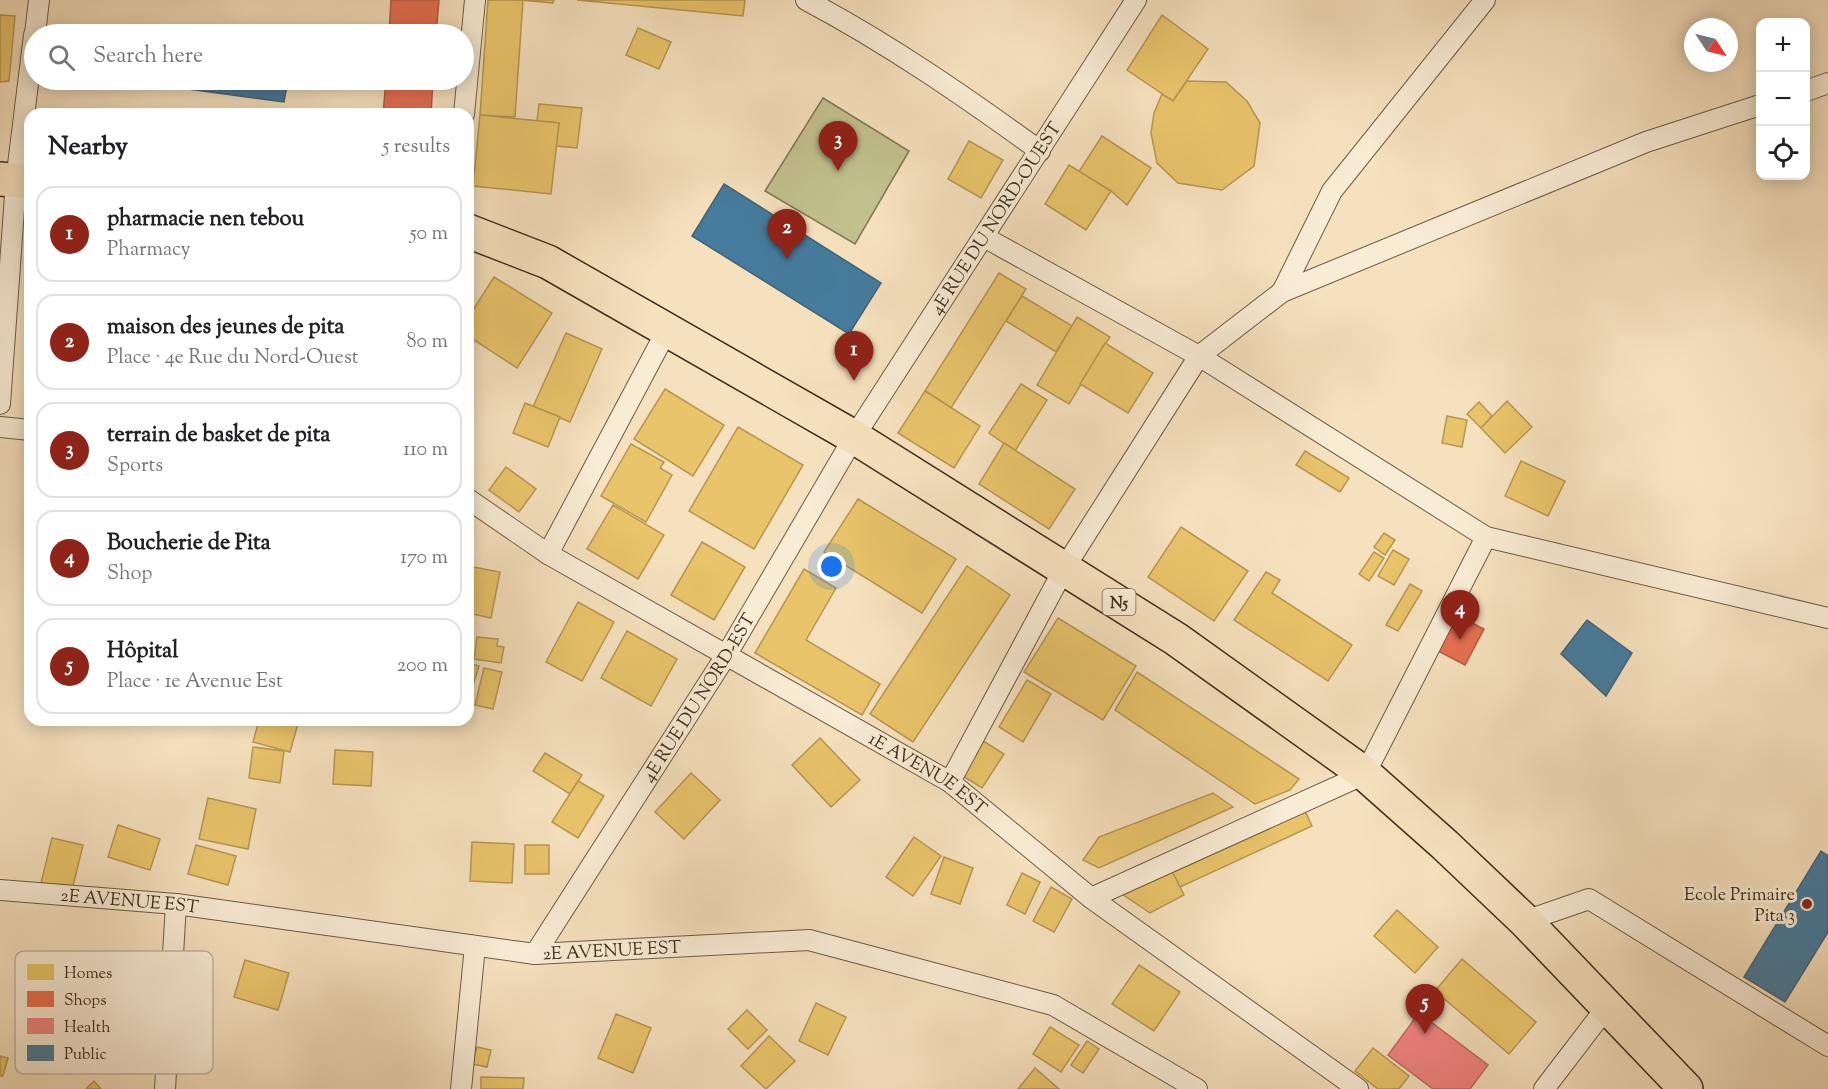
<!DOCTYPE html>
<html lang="en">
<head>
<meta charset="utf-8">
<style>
  :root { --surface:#fff; --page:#f6f6f6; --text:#202124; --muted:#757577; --line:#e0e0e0; --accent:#8f2418 }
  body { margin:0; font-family:"Sorts Mill Goudy",serif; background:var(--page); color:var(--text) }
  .controls { position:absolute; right:18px; top:18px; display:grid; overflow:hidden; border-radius:12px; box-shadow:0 3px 15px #0003 }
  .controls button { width:54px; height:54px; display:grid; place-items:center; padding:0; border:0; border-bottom:2px solid var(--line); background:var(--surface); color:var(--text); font:30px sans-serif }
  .compass { position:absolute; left:1684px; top:18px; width:54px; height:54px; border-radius:50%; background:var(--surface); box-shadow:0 3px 15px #0003; rotate:125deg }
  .you { position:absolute; left:832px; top:567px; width:21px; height:21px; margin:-15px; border:4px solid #fff; border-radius:50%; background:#1a73e8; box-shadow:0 0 0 9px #1a73e833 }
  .badge { display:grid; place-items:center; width:39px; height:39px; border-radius:50%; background:var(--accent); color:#fff; font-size:20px; font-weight:700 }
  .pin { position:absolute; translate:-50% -50px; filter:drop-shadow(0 2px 3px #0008) }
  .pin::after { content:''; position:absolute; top:32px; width:21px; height:18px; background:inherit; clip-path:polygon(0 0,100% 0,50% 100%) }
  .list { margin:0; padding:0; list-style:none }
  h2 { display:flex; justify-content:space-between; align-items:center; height:78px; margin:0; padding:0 24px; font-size:26px }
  h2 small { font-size:20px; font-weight:400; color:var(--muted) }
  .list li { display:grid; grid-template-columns:39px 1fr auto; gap:18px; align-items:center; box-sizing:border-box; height:96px; margin:0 12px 12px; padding:0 12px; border:2px solid var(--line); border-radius:18px }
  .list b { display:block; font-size:22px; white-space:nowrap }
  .list p { margin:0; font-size:20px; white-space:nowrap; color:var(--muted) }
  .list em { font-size:20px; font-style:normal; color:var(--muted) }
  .icon { flex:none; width:33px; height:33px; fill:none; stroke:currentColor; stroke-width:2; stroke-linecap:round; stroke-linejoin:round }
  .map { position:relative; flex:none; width:1828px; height:1089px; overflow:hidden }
  .search { position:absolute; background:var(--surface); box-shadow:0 3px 15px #0003; left:24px; top:24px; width:450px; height:66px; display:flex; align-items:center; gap:15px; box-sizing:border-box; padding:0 21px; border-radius:33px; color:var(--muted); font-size:22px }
  .panel { position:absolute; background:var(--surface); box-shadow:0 3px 15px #0003; left:24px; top:108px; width:450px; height:618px; border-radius:18px }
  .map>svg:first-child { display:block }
</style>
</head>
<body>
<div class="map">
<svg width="1828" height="1089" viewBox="0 0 1828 1089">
  <rect width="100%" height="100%" fill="#f6e1be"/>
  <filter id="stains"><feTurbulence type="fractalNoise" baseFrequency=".00333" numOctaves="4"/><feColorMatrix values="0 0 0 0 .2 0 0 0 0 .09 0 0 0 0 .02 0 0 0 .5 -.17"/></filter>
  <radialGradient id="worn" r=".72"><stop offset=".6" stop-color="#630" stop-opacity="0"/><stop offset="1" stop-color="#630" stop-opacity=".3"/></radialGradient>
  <path fill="#c2c18e" stroke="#807855" stroke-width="1.5" d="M823 98 909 151 855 244 765 191Z"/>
  <g fill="#e9c46a" stroke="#b59753" stroke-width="1.5">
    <path d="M488 0H523L515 117 480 115Z"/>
    <path d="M519 0H554L553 3Z"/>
    <path d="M577 0H745L743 16Z"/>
    <path d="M0 15 15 16 9 81 0 82Z"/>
    <path d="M1162 15 1208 49 1173 101 1127 70Z"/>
    <path d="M638 28 671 42 659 69 626 55Z"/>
    <path d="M1187 81 1226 82 1247 101 1260 123 1254 166 1222 190 1178 183 1157 163 1151 133 1154 113 1162 94 1173 101Z"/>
    <path d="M539 104 582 108 577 148 556 146 559 123 537 121Z"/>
    <path d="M480 115 559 123 551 194 473 186Z"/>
    <path d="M1102 136 1151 168 1127 205 1111 191 1078 173Z"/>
    <path d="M969 141 1003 160 981 198 948 179Z"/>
    <path d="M1069 165 1111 191 1086 230 1045 204Z"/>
    <path d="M999 273 1026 289 951 408 925 391Z"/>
    <path d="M494 277 552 313 517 368 468 336V318Z"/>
    <path d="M1022 296 1072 326 1056 352 1006 321Z"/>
    <path d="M1077 317 1110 337 1069 404 1037 385Z"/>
    <path d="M566 333 602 349 570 422 533 407Z"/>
    <path d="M1105 343 1153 373 1128 413 1080 384Z"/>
    <path d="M1021 384 1047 400 1015 451 989 433Z"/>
    <path d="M665 389 724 425 693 476 634 439Z"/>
    <path d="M925 391 980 426 954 468 898 433Z"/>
    <path d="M1507 401 1532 427 1505 453 1481 428Z"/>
    <path d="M1479 402 1492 416 1481 428 1467 414Z"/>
    <path d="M525 403 560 417 548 447 513 433Z"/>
    <path d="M1447 416 1467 420 1462 447 1442 443Z"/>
    <path d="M738 427 803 465 754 549 689 511Z"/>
    <path d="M1004 443 1075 489 1049 529 979 484Z"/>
    <path d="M631 444 664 462 660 468 672 475 646 522 601 496Z"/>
    <path d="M1305 451 1349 478 1340 492 1296 465Z"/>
    <path d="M1521 461 1565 481 1548 516 1505 496Z"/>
    <path d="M506 467 536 489 519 512 489 490Z"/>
    <path d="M858 499 956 559 922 613 824 552Z"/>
    <path d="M613 505 664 535 638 579 587 549Z"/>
    <path d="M1181 527 1248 571 1214 621 1148 577Z"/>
    <path d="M1384 533 1395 540 1385 555 1374 547Z"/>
    <path d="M702 542 745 567 714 620 671 595Z"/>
    <path d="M1393 550 1409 559 1394 585 1378 576Z"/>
    <path d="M1374 552 1384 558 1369 581 1359 574Z"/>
    <path d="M468 566 500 572 491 618 468 613Z"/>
    <path d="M967 566 1010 595 913 742 870 714Z"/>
    <path d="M804 569 836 588 806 640 880 684 862 715 755 653Z"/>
    <path d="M1266 572 1280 580 1272 593 1352 645 1328 681 1234 620Z"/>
    <path d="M1410 584 1422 591 1398 631 1386 625Z"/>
    <path d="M578 602 614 622 582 681 546 662Z"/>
    <path d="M1058 618 1136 666 1103 720 1024 672Z"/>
    <path d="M627 631 677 659 651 706 601 678Z"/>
    <path d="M477 637 498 639 497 646 504 647 501 663 474 659Z"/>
    <path d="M468 663 479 666 468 701Z"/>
    <path d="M484 668 502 672 493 709 475 705Z"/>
    <path d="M1137 672 1299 779 1290 790 1255 804 1115 710Z"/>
    <path d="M1027 680 1051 694 1023 742 999 727Z"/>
    <path d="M259 720H299L290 752 253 742Z"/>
    <path d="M820 738 860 780 831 807 792 765Z"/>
    <path d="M980 739 1004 754 982 788 958 773Z"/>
    <path d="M253 747 284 751 280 783 249 778Z"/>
    <path d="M335 750 373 752 371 786 333 784Z"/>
    <path d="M545 753 582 775 570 794 533 771Z"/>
    <path d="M691 773 720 800 684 839 655 812Z"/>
    <path d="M578 781 604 796 578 838 552 822Z"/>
    <path d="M1213 793 1233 807 1099 868 1083 860 1099 837Z"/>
    <path d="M208 798 256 809 248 849 199 839Z"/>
    <path d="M1304 809 1312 826 1180 887 1171 869Z"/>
    <path d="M118 825 160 839 150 870 108 857Z"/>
    <path d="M914 837 941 856 913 896 886 877Z"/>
    <path d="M52 838 83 845 72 890 41 883Z"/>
    <path d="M472 842 514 844 512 883 470 881Z"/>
    <path d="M196 845 236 856 228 885 188 874Z"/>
    <rect x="525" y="845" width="24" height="29"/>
    <path d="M944 857 973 868 960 904 931 894Z"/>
    <path d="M1171 869 1184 895 1150 913 1122 894Z"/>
    <path d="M1022 873 1040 882 1025 914 1007 905Z"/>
    <path d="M1051 887 1072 899 1054 932 1033 921Z"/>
    <path d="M1397 910 1438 947 1415 973 1374 936Z"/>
    <path d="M1462 959 1536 1022 1509 1054 1435 991Z"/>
    <path d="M245 960 289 973 278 1010 234 997Z"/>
    <path d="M1139 965 1180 992 1154 1031 1112 1004Z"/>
    <path d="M816 1003 846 1017 828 1055 799 1041Z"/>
    <path d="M747 1010 767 1030 748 1049 728 1029Z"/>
    <path d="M616 1014 651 1028 633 1073 598 1058Z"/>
    <path d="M1050 1027 1079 1045 1061 1072 1033 1054Z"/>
    <path d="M769 1036 795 1061 766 1089 741 1066Z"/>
    <path d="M1087 1041 1099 1049 1083 1073 1071 1065Z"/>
    <path d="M477 1047 491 1050 487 1067 472 1064Z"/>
    <path d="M1373 1048 1409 1076 1399 1089H1378L1355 1071Z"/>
    <path d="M0 1056 8 1058 3 1076H0Z"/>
    <path d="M1035 1068 1059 1089H1018Z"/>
    <path d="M481 1077 524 1078 523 1089H481Z"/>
    <path d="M94 1081 101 1089H86Z"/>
  </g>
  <g fill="#e76f51" stroke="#b45c41" stroke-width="1.5">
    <path d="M391 0H439L436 34H389Z"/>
    <path d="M386 80H433L431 114H383Z"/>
    <path d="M1455 614 1484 629 1465 665 1436 650Z"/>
  </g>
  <path fill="#f28482" stroke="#bc6a63" stroke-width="1.5" d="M1419 1013 1488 1065 1470 1089H1433L1388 1055Z"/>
  <g fill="#457b9d" stroke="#436476" stroke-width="1.5">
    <path d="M128 27 168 34H126Z"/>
    <path d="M122 80H288L284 102Z"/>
    <path d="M724 184 881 283 849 334 692 236Z"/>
    <path d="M1587 620 1632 653 1606 696 1561 654Z"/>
    <path d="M1821 851 1828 856V932L1785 1002 1744 977Z"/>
  </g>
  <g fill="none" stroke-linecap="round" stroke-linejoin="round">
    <defs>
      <g id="minor">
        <path d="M806 0C889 44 964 96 1040 151"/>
        <path d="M35 34 39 0"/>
        <path d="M1806 91 1828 83"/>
        <path d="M464 114 475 0"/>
        <path d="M984 237 1199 356 1486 537 1828 618"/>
        <path d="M1282 292 1332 191 1485 0"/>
        <path d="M0 404 16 181 34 35"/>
        <path d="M0 427 30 430"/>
        <path id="s1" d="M468 499 548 554 950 782 1091 898 1358 1089"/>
        <path d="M548 554 666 332"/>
        <path d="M950 782 1065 567 1199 356 1282 292 1646 142 1760 105"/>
        <path id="s2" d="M0 890 176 904 535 954 809 940 1053 1005 1197 1089"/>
        <path d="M1091 898 1365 774 1486 537"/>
        <path d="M1525 921 1589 899 1828 1046"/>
        <path id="s3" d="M535 954 727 654 854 437 1136 0"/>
        <path d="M165 1089 176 904"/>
        <path d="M461 1089 475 946"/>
        <path d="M1544 1089 1606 1008"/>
      </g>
      <g id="trunk">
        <path d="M0 179 30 182"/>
        <path d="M468 231 548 262 854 437 1176 639 1365 774 1445 845 1525 921 1686 1089"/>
      </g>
    </defs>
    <use href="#minor" stroke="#6b5c44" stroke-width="22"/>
    <use href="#trunk" stroke="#3d2f1c" stroke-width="36"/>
    <use href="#minor" stroke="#f9ecd5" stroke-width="20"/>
    <use href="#trunk" stroke="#f6e1be" stroke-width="33"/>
  </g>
  <circle fill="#8f2418" stroke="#f9ecd5" stroke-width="2" cx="1807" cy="904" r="6"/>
  <g text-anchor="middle" stroke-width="6" stroke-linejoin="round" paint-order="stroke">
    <rect fill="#f9ecd5" stroke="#756854" stroke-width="1.5" x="1102.5" y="589" width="33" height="26" rx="4.5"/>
    <g font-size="16" font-weight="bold" fill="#3d2f1c">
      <text x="1119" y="608">N5</text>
    </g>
    <g font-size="18" fill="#3d2f1c" stroke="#f9ecd5">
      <text dy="6" stroke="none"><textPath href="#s3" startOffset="868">4E RUE DU NORD-OUEST</textPath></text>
      <text dy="6" stroke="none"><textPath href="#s3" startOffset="304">4E RUE DU NORD-EST</textPath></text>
      <text dy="6" stroke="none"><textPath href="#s1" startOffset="536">1E AVENUE EST</textPath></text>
      <text dy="6" stroke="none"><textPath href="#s2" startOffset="130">2E AVENUE EST</textPath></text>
      <text dy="6" stroke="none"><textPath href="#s2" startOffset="616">2E AVENUE EST</textPath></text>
    </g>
    <g font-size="18" fill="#3d2f1c" stroke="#f9ecd5" text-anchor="end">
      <text x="1795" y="900">Ecole Primaire<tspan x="1795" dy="21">Pita 3</tspan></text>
    </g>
  </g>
  <rect x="15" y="951" width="198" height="123" rx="9" fill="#f9ecd5" stroke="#c1b39e" stroke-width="1.5"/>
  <rect x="27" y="964" width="27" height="16" fill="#e9c46a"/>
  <rect x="27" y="991" width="27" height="16" fill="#e76f51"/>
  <rect x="27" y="1018" width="27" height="16" fill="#f28482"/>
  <rect x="27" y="1045" width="27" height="16" fill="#457b9d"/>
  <g font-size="16" fill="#3d2f1c">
    <text x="64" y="978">Homes</text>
    <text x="64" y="1005">Shops</text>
    <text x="64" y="1032">Health</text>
    <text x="64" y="1059">Public</text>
  </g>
  <rect width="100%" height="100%" filter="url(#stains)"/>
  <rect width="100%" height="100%" fill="url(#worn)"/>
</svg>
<div class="controls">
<button>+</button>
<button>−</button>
<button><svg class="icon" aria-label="locate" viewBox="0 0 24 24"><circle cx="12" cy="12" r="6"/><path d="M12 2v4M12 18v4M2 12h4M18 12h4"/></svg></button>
</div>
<svg class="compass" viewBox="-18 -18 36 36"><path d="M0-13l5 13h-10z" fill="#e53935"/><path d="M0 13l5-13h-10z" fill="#757577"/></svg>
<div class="you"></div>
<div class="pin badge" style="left:854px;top:381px">1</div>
<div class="pin badge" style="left:787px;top:259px">2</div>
<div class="pin badge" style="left:838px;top:171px">3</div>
<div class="pin badge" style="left:1460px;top:640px">4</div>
<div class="pin badge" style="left:1425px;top:1034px">5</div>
<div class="search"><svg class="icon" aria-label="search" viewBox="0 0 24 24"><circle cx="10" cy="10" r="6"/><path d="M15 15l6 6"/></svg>Search here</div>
<section class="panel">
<h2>Nearby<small>5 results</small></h2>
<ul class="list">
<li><span class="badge">1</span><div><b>pharmacie nen tebou</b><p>Pharmacy</p></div><em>50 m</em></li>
<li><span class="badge">2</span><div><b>maison des jeunes de pita</b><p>Place · 4e Rue du Nord-Ouest</p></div><em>80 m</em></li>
<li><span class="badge">3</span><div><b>terrain de basket de pita</b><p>Sports</p></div><em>110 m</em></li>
<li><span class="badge">4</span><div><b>Boucherie de Pita</b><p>Shop</p></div><em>170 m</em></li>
<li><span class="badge">5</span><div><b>Hôpital</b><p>Place · 1e Avenue Est</p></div><em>200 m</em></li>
</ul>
</section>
</div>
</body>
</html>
